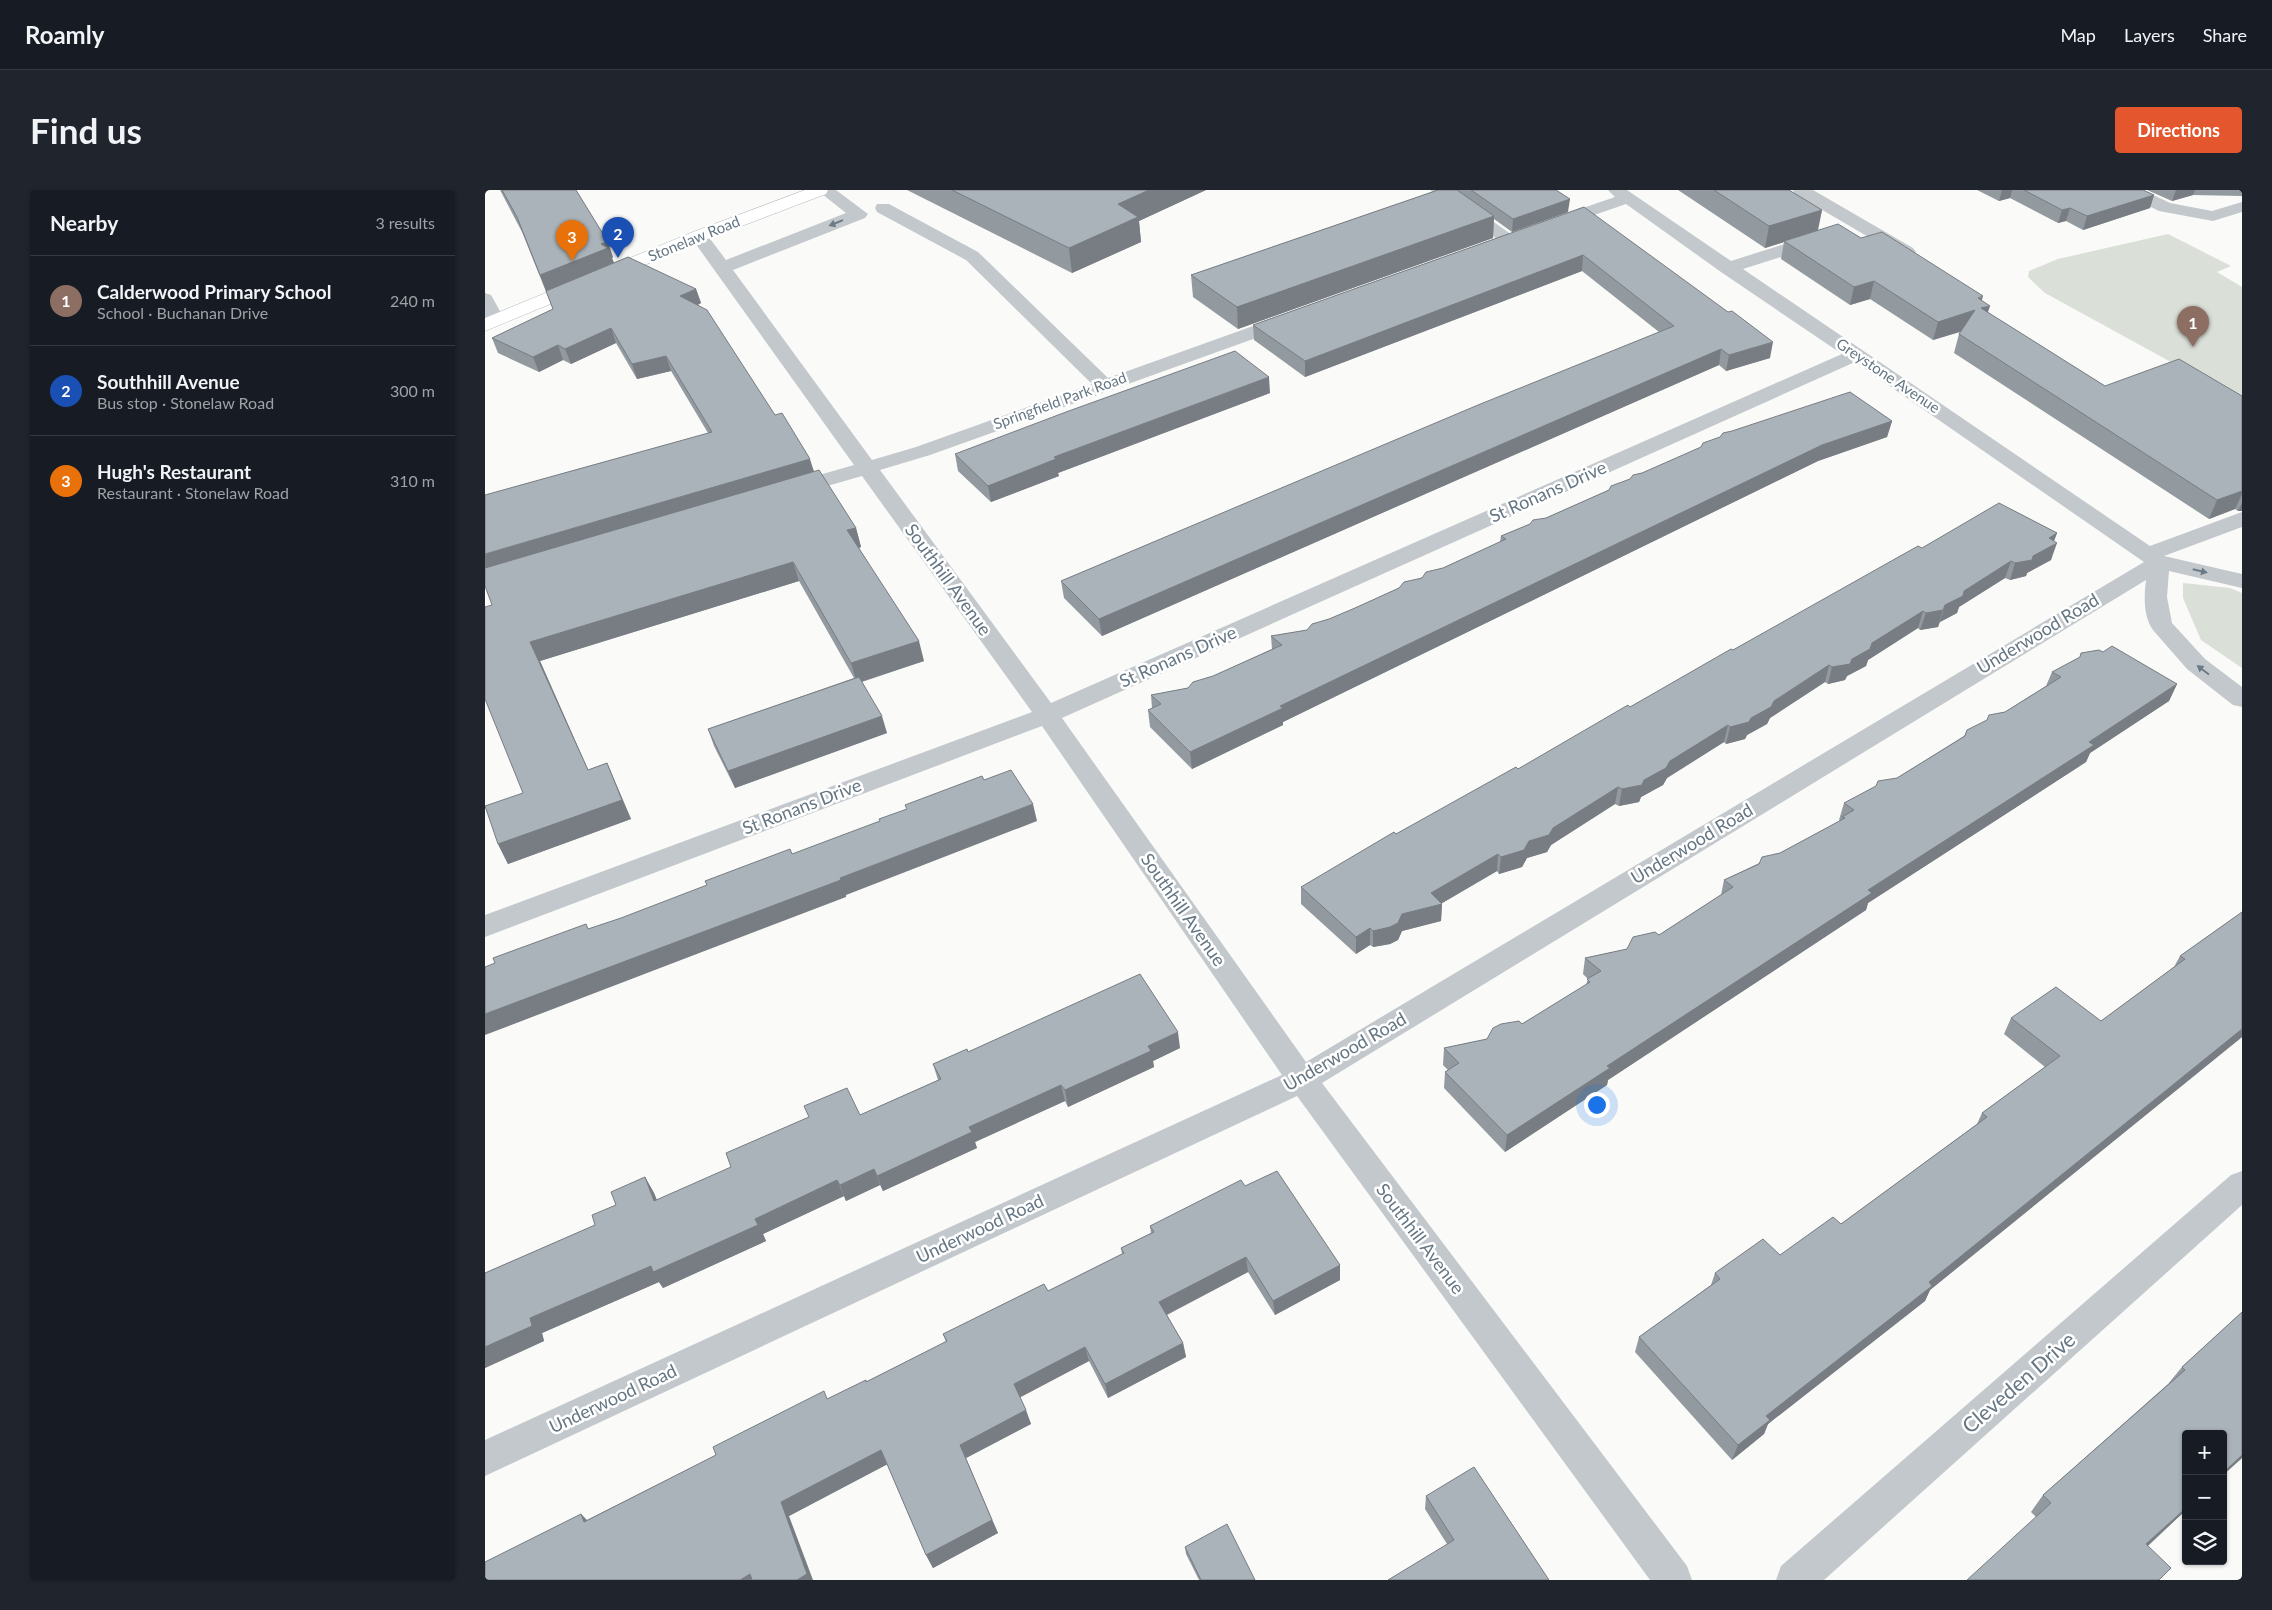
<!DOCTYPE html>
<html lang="en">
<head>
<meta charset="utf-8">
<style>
  :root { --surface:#171b24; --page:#20242c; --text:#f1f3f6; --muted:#9ea1a6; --line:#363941; --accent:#e4572e }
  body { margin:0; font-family:Lato,sans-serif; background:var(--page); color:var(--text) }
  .controls { position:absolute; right:15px; bottom:15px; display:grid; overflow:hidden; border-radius:5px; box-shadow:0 1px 4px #0004 }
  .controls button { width:45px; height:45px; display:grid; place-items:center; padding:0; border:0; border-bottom:1px solid var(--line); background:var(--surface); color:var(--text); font:25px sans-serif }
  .you { position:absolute; left:1111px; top:914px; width:18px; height:18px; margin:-12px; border:4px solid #fff; border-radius:50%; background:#1a73e8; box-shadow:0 0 0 8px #1a73e833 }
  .badge { display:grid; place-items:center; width:32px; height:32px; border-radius:50%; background:var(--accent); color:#fff; font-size:16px; font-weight:700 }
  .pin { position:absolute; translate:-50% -41px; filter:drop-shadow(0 1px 2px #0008) }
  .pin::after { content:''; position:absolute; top:26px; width:18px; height:15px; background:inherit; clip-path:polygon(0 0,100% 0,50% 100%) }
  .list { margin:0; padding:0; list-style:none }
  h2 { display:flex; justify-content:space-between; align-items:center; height:65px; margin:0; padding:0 20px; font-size:21px }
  h2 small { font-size:16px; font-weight:400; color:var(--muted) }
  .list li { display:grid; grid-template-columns:32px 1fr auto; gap:15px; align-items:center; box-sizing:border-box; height:90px; padding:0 20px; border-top:1px solid var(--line) }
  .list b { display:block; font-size:19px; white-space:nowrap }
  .list p { margin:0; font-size:16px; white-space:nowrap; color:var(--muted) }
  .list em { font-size:16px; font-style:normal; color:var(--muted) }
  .icon { flex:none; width:28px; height:28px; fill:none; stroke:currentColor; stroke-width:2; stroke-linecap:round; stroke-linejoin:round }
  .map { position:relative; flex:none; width:1757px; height:1390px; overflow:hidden; border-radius:5px }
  header { display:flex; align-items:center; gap:30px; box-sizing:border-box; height:70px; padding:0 25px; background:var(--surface); border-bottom:1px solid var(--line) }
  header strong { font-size:24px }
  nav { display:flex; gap:28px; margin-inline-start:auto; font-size:18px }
  .intro { display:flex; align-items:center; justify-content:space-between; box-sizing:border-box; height:120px; padding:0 30px }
  h1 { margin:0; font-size:35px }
  .button { padding:12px 22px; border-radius:5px; background:var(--accent); color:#fff; font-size:18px; font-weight:700 }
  main { display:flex; gap:30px; padding:0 30px }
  aside { flex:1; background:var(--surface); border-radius:5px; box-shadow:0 1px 4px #0004 }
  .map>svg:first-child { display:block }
</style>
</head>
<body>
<header>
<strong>Roamly</strong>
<nav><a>Map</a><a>Layers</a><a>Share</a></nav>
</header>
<div class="intro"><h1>Find us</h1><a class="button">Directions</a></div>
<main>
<aside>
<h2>Nearby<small>3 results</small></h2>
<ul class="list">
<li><span class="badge" style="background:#8d6e63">1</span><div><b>Calderwood Primary School</b><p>School · Buchanan Drive</p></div><em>240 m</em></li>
<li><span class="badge" style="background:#1a4fb4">2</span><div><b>Southhill Avenue</b><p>Bus stop · Stonelaw Road</p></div><em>300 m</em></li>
<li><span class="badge" style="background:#e8710a">3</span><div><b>Hugh's Restaurant</b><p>Restaurant · Stonelaw Road</p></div><em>310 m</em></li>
</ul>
</aside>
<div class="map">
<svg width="1757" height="1390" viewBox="0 0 1757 1390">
  <rect width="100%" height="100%" fill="#fafaf8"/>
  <g fill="#dadfd7">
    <path d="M1683 44 1746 76 1732 82 1757 97V211L1560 103 1543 87 1544 81 1573 69Z"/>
    <path d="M1698 393 1745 398 1757 403V478L1716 450 1698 408Z"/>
  </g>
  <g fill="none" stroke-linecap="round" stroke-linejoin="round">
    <defs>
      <path id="major" d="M320 0H343L341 4 220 50 0 141V128L208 42Z"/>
    </defs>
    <use href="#major" stroke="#b5babe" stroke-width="1"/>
    <g fill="#c3c8cc" fill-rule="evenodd">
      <path d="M332 0H351L383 24 380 28 248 80 387 270 431 257 607 194 481 70 392 22 390 18 392 14H404L493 62 623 188 796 126 803 124 810 126 812 130 810 134 445 265 395 280 566 513 1357 164 1236 82 1141 14 1069 39 1063 38 1060 34 1063 30 1130 7 1123 0H1142L1246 71 1328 45H1340L1343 49 1340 53 1258 79 1665 356 1757 322V337L1679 366 1757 384V398L1684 381 1682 407 1687 433 1720 469 1757 497V517L1748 515 1702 479 1668 440C1658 426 1659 406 1661 390L837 893 1202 1376 1207 1390H1165L812 906 0 1286V1250L797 885 557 536 0 747V725L547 522 377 286 304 307 296 306 293 301 296 296 369 275 205 46 208 42H220L241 70 361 23ZM1370 172 1659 372 821 872 577 528Z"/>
      <path d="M945 0H964L1034 50 1031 54H1019Z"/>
      <path d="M1308 0H1328L1428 58 1431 62 1428 66H1416L1310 4Z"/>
      <path d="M1637 0H1658L1685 13 1727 21 1757 12V22L1728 31 1674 21 1639 4Z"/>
      <path d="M0 103 6 105 20 130 18 134 11 136 4 134 0 127Z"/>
      <path d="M1757 981V1015L1339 1390H1291L1296 1376 1746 985Z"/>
    </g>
    <use href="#major" fill="#fff" fill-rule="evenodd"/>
  </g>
  <g fill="#929a9f">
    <path d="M15 0H91L128 67 127 68 129 73 211 99 216 113 213 115 290 225 329 281 371 338 376 357 374 358 439 471 377 492 402 543 250 598 229 556 223 539 369 488 314 391 55 471 103 580 122 573 146 629 23 674 13 654 38 603 7 415 223 243 186 181 152 189 131 153 86 174 78 170 54 182 13 163 7 148 68 119 37 42Z"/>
    <path d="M422 0H721L654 31 656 52 587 83Z"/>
    <path d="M953 0H1071L1083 22 1027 42 1009 29 1008 48 753 139 708 107 706 85Z"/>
    <path d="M1193 0H1304L1337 20 1333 41 1376 48 1497 111 1503 123 1620 196 1757 206V321H1753L1750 319 1724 329 1469 163 1474 144 1476 141 1448 150 1385 109 1365 115 1296 69 1299 52 1280 58Z"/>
    <path d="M1492 0H1658L1669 5 1665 18 1598 40 1581 31 1573 33 1525 8 1514 11Z"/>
    <path d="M1662 0H1757V6L1708 5 1687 11Z"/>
    <path d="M1099 17 1285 168 1241 181 1234 175 617 446 579 408 576 391 1174 142 1097 81 820 187 769 150 768 135Z"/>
    <path d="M785 203 573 283 574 286 506 312 473 281 470 264Z"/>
    <path d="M1407 231 1402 247 1333 271 798 532V535L707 579 665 537 663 520 667 518 666 505 703 498 787 459 786 446 822 440 1015 352 1016 346 1061 328 1124 300 1145 289 1157 283Z"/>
    <path d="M1572 343 1569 351 1566 370 1542 383 1541 386 1525 390 1520 388 1474 417 1472 423 1455 432 1453 437 1435 440 1433 438 1383 470 1381 476 1362 486 1360 490 1343 494 1340 492 1285 528 1282 534 1262 545 1260 549 1241 554 1239 552 1182 588 1178 595 1156 607 1154 612 1134 616 1130 614 1066 655 1062 662 1042 668 1037 677 1014 684 1012 681 957 713 956 731 917 741 913 750 905 754 888 757 885 755 871 764 816 714V697L911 644 1033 579 1248 460 1437 358Z"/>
    <path d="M1618 462 1692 494 1684 511 1605 563 1601 572 1383 713 1381 720 1123 890 1122 895 1020 962 959 898 960 882 963 880 958 875 959 858 1002 849 1037 834 1101 795 1103 789 1098 784 1100 768 1142 759 1174 745 1236 705 1239 690 1295 663 1355 631 1354 630 1359 613 1412 588 1479 546 1482 540 1520 522 1561 496 1567 482Z"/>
    <path d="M1757 722V847L1445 1100 1440 1111 1283 1234 1279 1244 1247 1270 1150 1162 1154 1147 1226 1095 1230 1083 1295 1065 1356 1034 1492 934 1497 923 1560 877 1519 844 1526 828 1616 831 1689 777 1695 766Z"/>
    <path d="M695 858 668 871 669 877 583 917 580 911 490 952 492 958 398 1001 395 995 361 1011 359 1006 278 1044 281 1051 178 1098 174 1092 57 1143 59 1151 0 1178V1083L110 1035 160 987 169 1003 172 1010 375 925 453 890 448 874 483 862Z"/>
    <path d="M760 996 855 1090 790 1125 763 1082 682 1125 698 1153 701 1167 623 1208 604 1171 535 1207 546 1234 481 1268 513 1343 448 1378 441 1365 402 1274 304 1326 0 1390 96 1324 102 1330 343 1209 381 1192 461 1152 458 1144 563 1101 637 1064 636 1058 666 1043 665 1036Z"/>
    <path d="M1757 1122V1268L1738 1285V1244H1701V1320L1663 1356 1551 1327 1546 1322 1558 1305 1683 1194 1697 1177Z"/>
    <path d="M941 1306 1064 1390 962 1354 940 1319Z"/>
    <path d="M700 1357 770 1390H714L701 1364Z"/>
  </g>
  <g fill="#777d82">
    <path d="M664 0H721L654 31 656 52 587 83 584 58 633 14Z"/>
    <path d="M1517 0H1527L1525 8 1514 11Z"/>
    <path d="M1691 0H1710L1708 5 1687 11Z"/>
    <path d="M1669 5 1665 18 1598 40 1602 26Z"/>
    <path d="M1085 9 1083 22 1027 42 1028 29Z"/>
    <path d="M1585 18 1581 31 1573 33 1577 20Z"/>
    <path d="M1337 20 1332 42 1299 51V52L1280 58 1284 36Z"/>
    <path d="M1009 26 1008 48 753 139 752 117Z"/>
    <path d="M123 52 128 67 127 68 129 73 61 101 55 85 116 54Z"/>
    <path d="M1098 65 1097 81 820 187V171Z"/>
    <path d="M1389 91 1385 109 1365 115 1369 97Z"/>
    <path d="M211 99 216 113 200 121 195 106Z"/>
    <path d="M1498 106 1493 124 1485 139 1448 150 1453 132Z"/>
    <path d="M1505 116 1499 134 1496 118Z"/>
    <path d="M126 138 131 153 86 174 80 159Z"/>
    <path d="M1288 152 1285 168 1241 181 1244 165Z"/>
    <path d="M73 155 78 170 54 182 48 167Z"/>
    <path d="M1236 159 1234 175 617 446 614 429Z"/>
    <path d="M181 166 186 181 152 189 147 174Z"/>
    <path d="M784 187 785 203 573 283 574 286 506 312 503 296 569 267Z"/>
    <path d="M1407 231 1402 247 1333 271 798 532V535L707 579 705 562 795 516 1337 255Z"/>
    <path d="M325 269 330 285 0 382V364Z"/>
    <path d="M1757 301V304L1750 319 1724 329 1732 310Z"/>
    <path d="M1757 313V321H1753Z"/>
    <path d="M371 338 376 357 368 360 362 340Z"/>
    <path d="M1572 343 1567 356 1572 353 1566 370 1542 383 1548 366 1564 348Z"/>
    <path d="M1547 370 1541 386 1525 390 1530 373Z"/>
    <path d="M1526 371 1520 388 1474 417 1472 423 1455 432 1460 415 1479 401Z"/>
    <path d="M308 372 314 391 55 471 112 600 45 452Z"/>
    <path d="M1458 420 1453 437 1435 440 1441 423Z"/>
    <path d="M1438 421 1433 438 1383 470 1381 476 1362 486 1360 490 1343 494 1347 477 1367 469 1387 453Z"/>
    <path d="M434 451 439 471 372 493 366 473Z"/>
    <path d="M1344 475 1340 492 1285 528 1282 534 1262 545 1260 549 1241 554 1245 537 1266 528 1289 511Z"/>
    <path d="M1692 494 1684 511 1605 563 1601 572 1383 713 1381 720 1123 890 1122 895 1020 962 1022 945 1122 876 1383 700 1604 552Z"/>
    <path d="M397 526 402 543 250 598 243 581Z"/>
    <path d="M1243 535 1239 552 1182 588 1178 595 1156 607 1154 612 1134 616 1137 599Z"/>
    <path d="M122 573 146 629 23 674 13 654Z"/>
    <path d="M1133 597 1130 614 1066 655 1062 662 1042 668 1037 677 1014 684 1016 667 1068 638Z"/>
    <path d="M548 614 552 631 361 705V707L0 845V824Z"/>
    <path d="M1013 664 1012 681 954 715 957 714 956 731 917 741 913 750 905 754 888 757V741L917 724 946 703Z"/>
    <path d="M885 738V755L871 764V747Z"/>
    <path d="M1757 839V847L1445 1100 1440 1111 1283 1234 1279 1244 1247 1270 1253 1255 1281 1226 1444 1092Z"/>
    <path d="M693 842 695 858 668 871 669 877 583 917 580 900 663 856Z"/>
    <path d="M576 895 580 911 490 952 492 958 398 1001 392 986 484 937Z"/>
    <path d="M389 979 395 995 361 1011 355 995Z"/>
    <path d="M160 987 169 1003 178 1027 169 1011Z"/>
    <path d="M352 990 359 1006 278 1044 281 1051 178 1098 174 1092 57 1143 59 1151 0 1178V1157L45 1128 270 1029Z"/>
    <path d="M761 1067 763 1082 677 1127 674 1112Z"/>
    <path d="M855 1075V1090L790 1125 788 1111Z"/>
    <path d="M698 1153 701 1167 623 1208 620 1194Z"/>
    <path d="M600 1157 604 1171 534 1208 529 1194Z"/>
    <path d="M541 1220 546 1234 481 1268 475 1255Z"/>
    <path d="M396 1260 403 1274 304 1326 328 1390H312L296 1312Z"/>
    <path d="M1757 1265V1268L1738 1285V1283Z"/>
    <path d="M1701 1318V1320L1647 1370 1661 1354Z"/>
    <path d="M96 1324 108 1337 99 1332Z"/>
    <path d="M507 1330 513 1343 448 1378 441 1365Z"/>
    <path d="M265 1384 270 1390H255Z"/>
  </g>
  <g fill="#aab3b9" stroke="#777d82">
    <path d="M17 0H91L123 52 116 54 123 58 55 85 32 27Z"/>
    <path d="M467 0H664L633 14 653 27 584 58Z"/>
    <path d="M953 0H972L1009 26 752 117 706 85Z"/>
    <path d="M986 0H1071L1085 9 1028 29Z"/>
    <path d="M1229 0H1304L1337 20 1284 36Z"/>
    <path d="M1539 0H1658L1669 5 1602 26 1585 18 1577 20Z"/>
    <path d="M1099 17 1243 122 1247 121 1288 152 1244 165 1236 159 614 429 576 391 993 215 1189 136 1098 65 820 171 768 135Z"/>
    <path d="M1353 34 1376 48 1397 42 1498 106 1493 108 1505 116 1496 118 1620 196 1694 169 1757 206V301L1732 310 1474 144 1490 120 1453 132 1389 91 1369 97 1299 51Z"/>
    <path d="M143 67 211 99 195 106 222 120 290 225 297 223 325 269 0 364V305L227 242 181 166 147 174 126 138 80 159 73 155 48 167 7 148 68 119 61 101Z"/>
    <path d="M750 161 784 187 569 267 571 269 503 296 470 264 581 222Z"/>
    <path d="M1365 202 1407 231 1337 255 795 516 798 518 705 562 663 520 676 514 666 505 703 498 708 492 728 486 797 455 786 446 822 440 827 434 844 429 870 418 914 398 919 392 937 388 941 382 958 378 1021 349 1016 346 1045 334 1048 330 1061 328 1124 300 1126 296 1145 289 1148 285 1157 283 1216 257 1218 253 1235 247 1238 243 1247 241Z"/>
    <path d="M334 280 371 338 362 340 434 451 366 473 308 372 45 452 103 580 122 573 137 610 13 654 0 616 38 603 0 509V417L7 415 0 396V378Z"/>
    <path d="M1514 313 1572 343 1564 348 1572 353 1548 366 1547 370 1530 373 1526 371 1479 401 1478 406 1460 415 1458 420 1441 423 1438 421 1387 453 1385 459 1367 469 1365 474 1347 477 1344 475 1289 511 1286 517 1266 528 1264 532 1245 537 1243 535 1185 571 1181 578 1159 590 1157 595 1137 599 1133 597 1068 638 1064 645 1044 651 1039 660 1016 667 1013 664 946 703 957 714 917 724 913 733 905 737 888 741 885 738 871 747 816 697 909 642 911 644 1031 577 1033 579 1143 515 1145 517 1246 459 1248 460 1433 356 1437 358Z"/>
    <path d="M1627 456 1692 494 1604 552 1609 555 1383 700 1387 703 1122 876 1125 878 1022 945 960 882 974 873 959 858 1002 849 1008 838 1016 834 1034 831 1037 834 1105 792 1102 789 1116 781 1100 768 1142 759 1148 747 1170 742 1174 745 1248 697 1239 690 1274 674 1277 667 1295 663 1360 628 1357 627 1369 620 1359 613 1391 596 1393 591 1412 588 1480 546 1482 540 1502 530 1504 525 1520 522 1576 487 1567 482 1595 467 1596 463 1614 460 1618 462Z"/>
    <path d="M374 487 397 526 243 581 223 539Z"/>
    <path d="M526 580 548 614 355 688 356 690 0 824V777L10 773 8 768 101 734 103 739 136 728 222 695 220 691 305 659 307 664 395 631 394 629 422 619 420 615 497 586 499 590Z"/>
    <path d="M1757 722V839L1444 1092 1447 1096 1281 1226 1285 1230 1253 1255 1154 1147 1235 1089 1230 1083 1278 1049 1295 1065 1348 1027 1356 1034 1502 927 1497 923 1575 866 1526 828 1571 797 1616 831 1700 769 1695 766Z"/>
    <path d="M655 784 693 842 663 856 666 861 580 900 576 895 484 937 487 942 392 986 389 979 355 995 352 990 270 1029 273 1035 168 1082 166 1076 45 1128 47 1136 0 1157V1083L110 1035 107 1025 131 1015 126 1002 160 987 169 1011 246 977 241 963 324 927 319 916 362 898 375 925 456 889 448 874 482 859 483 862Z"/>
    <path d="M792 981 855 1075 788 1111 761 1067 674 1112 698 1153 620 1194 600 1157 529 1194 541 1220 475 1255 507 1330 441 1365 396 1260 296 1312 322 1384 312 1390H267L265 1384 255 1390H0V1372L96 1324 99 1332 231 1265 228 1257 339 1201 342 1209 381 1190V1192L462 1151 458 1144 559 1094 563 1101 639 1063 636 1058 669 1042 665 1036 756 990 760 996Z"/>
    <path d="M1757 1122V1265L1738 1283V1244H1701V1318L1661 1354 1686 1378 1674 1390H1482L1566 1313 1558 1305 1700 1180 1697 1177Z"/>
    <path d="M989 1277 1064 1390H903L969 1350 941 1306Z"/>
    <path d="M742 1334 770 1390H716L700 1357Z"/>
  </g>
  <defs><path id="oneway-solid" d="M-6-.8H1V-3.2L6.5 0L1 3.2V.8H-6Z" transform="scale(1.25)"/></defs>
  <g fill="#6a7a87">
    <use href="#oneway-solid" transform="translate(351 33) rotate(158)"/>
    <use href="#oneway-solid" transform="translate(1715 381) rotate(13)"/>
    <use href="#oneway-solid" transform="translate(1718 480) rotate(-143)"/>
  </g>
  <g text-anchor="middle" stroke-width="5" stroke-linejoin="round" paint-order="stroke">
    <g font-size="15" fill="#657683" stroke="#fff">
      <text transform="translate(209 49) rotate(-22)" y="5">Stonelaw Road</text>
      <text transform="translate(1403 186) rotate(34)" y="5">Greystone Avenue</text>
      <text transform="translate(575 211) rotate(-20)" y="5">Springfield Park Road</text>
    </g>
    <g font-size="18" fill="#657683" stroke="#fff">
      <text transform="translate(1063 302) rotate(-24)" y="6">St Ronans Drive</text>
      <text transform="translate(463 390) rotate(54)" y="6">Southhill Avenue</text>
      <text transform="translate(1553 444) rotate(-31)" y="6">Underwood Road</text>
      <text transform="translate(693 467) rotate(-24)" y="6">St Ronans Drive</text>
      <text transform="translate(317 617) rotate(-21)" y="6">St Ronans Drive</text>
      <text transform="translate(1207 654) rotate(-31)" y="6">Underwood Road</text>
      <text transform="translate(698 720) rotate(55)" y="6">Southhill Avenue</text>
      <text transform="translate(860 862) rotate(-30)" y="6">Underwood Road</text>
      <text transform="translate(495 1039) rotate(-25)" y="6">Underwood Road</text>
      <text transform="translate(935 1049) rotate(53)" y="6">Southhill Avenue</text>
      <text transform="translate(128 1209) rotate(-25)" y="6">Underwood Road</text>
    </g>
    <g font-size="21" fill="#657683" stroke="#fff">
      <text transform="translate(1534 1193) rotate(-41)" y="7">Cleveden Drive</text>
    </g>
  </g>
</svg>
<div class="controls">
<button>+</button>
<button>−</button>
<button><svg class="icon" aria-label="layers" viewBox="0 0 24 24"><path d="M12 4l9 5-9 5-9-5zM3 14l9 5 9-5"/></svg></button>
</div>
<div class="you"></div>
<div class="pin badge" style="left:1708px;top:157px;background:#8d6e63">1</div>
<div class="pin badge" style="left:133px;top:68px;background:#1a4fb4">2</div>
<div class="pin badge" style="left:87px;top:71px;background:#e8710a">3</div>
</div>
</main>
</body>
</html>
